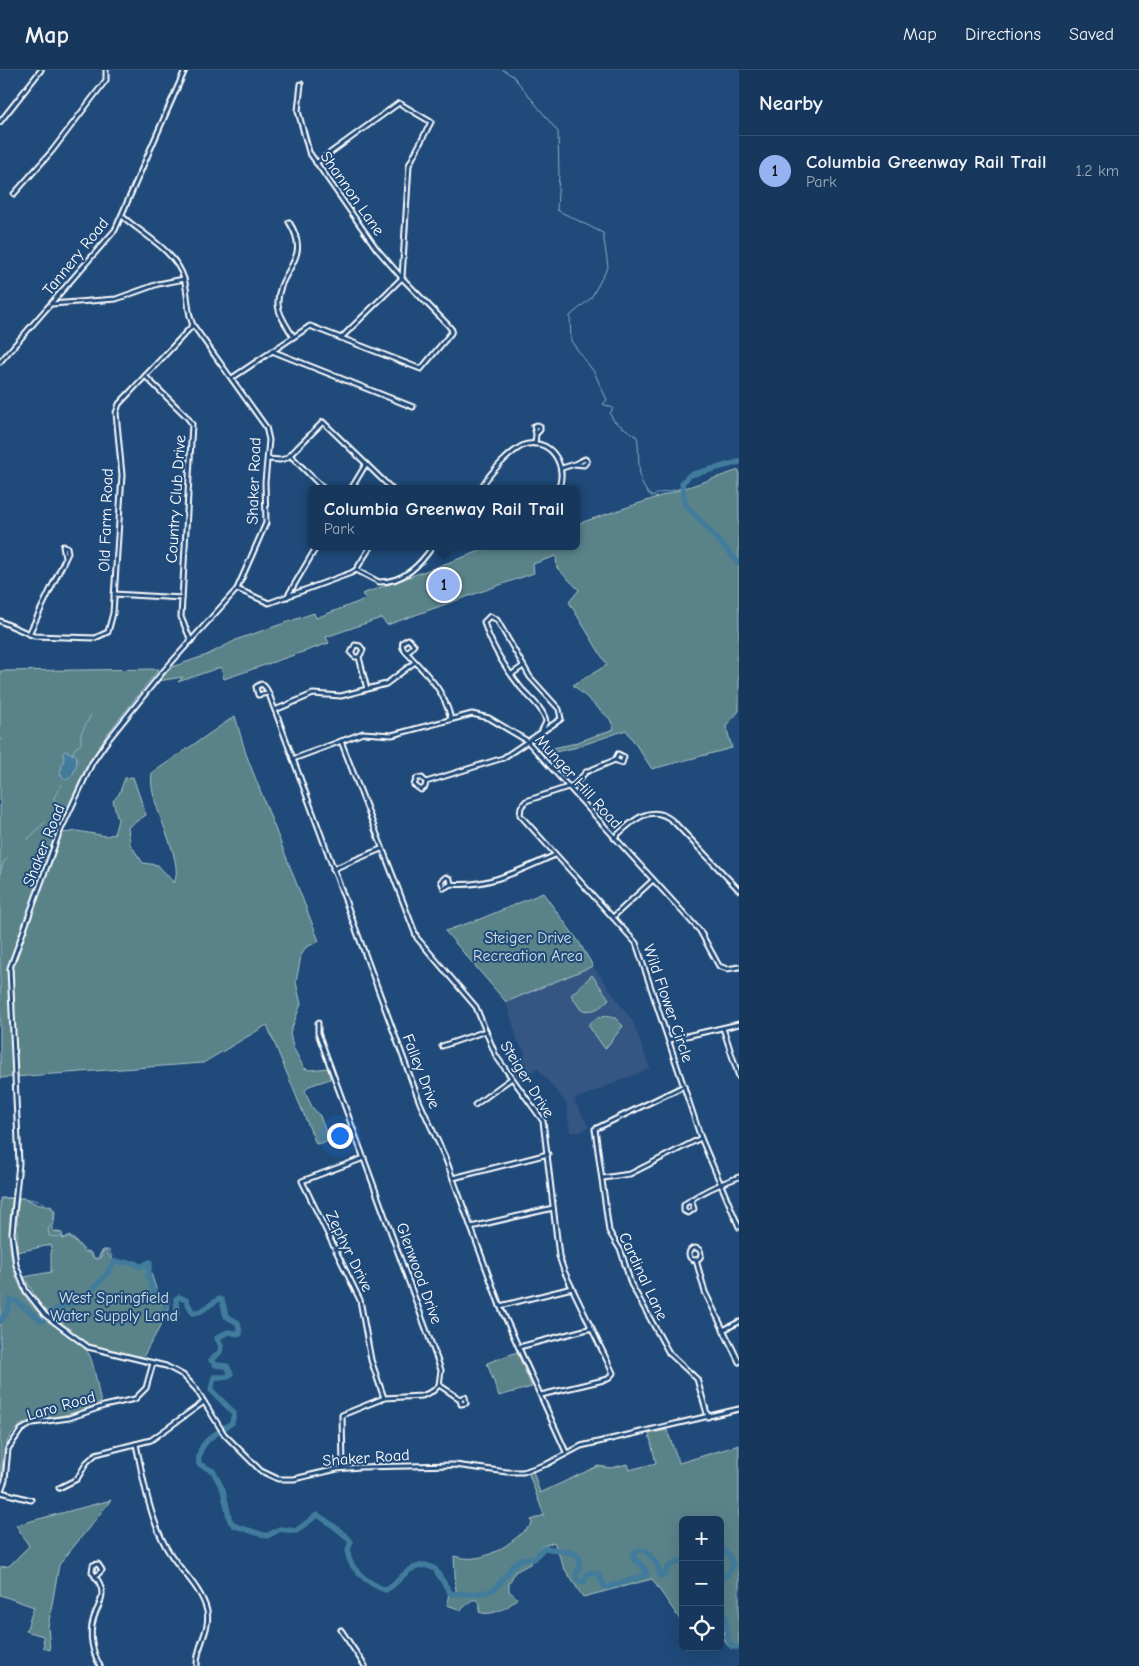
<!DOCTYPE html>
<html lang="en">
<head>
<meta charset="utf-8">
<style>
  :root { --surface:#17385c; --page:#203f62; --text:#f1f3f6; --muted:#9eacbb; --line:#365272; --accent:#95b2f1 }
  body { margin:0; font-family:"Comic Neue",sans-serif; background:var(--page); color:var(--text) }
  .controls { position:absolute; right:15px; bottom:15px; display:grid; overflow:hidden; border-radius:8px; box-shadow:0 5px 20px #0002 }
  .controls button { width:45px; height:45px; display:grid; place-items:center; padding:0; border:0; border-bottom:1px solid var(--line); background:var(--surface); color:var(--text); font:25px sans-serif }
  .you { position:absolute; left:339px; top:1065px; width:18px; height:18px; margin:-12px; border:4px solid #fff; border-radius:50%; background:#1a73e8; box-shadow:0 0 0 8px #1a73e833 }
  .badge { display:grid; place-items:center; width:32px; height:32px; border-radius:50%; background:var(--accent); color:#111; font-size:16px; font-weight:700 }
  .pin { position:absolute; translate:-50% -50%; border:2px solid #fff; box-shadow:0 1px 5px #0006 }
  .popup { position:absolute; left:308px; top:415px; width:272px; height:65px; box-sizing:border-box; display:grid; place-content:center; border-radius:8px; background:var(--surface); filter:drop-shadow(0 1px 4px #0005); font-size:16px; white-space:nowrap; color:var(--muted) }
  .popup b { font-size:19px; color:var(--text) }
  .popup::after { content:''; position:absolute; left:50%; top:100%; margin-left:-10px; border:10px solid transparent; border-top-color:var(--surface) }
  .list { margin:0; padding:0; list-style:none }
  h2 { display:flex; justify-content:space-between; align-items:center; height:65px; margin:0; padding:0 20px; font-size:21px }
  h2 small { font-size:16px; font-weight:400; color:var(--muted) }
  .list li { display:grid; grid-template-columns:32px 1fr auto; gap:15px; align-items:center; box-sizing:border-box; height:70px; padding:0 20px; border-top:1px solid var(--line) }
  .list b { display:block; font-size:19px; white-space:nowrap }
  .list p { margin:0; font-size:16px; white-space:nowrap; color:var(--muted) }
  .list em { font-size:16px; font-style:normal; color:var(--muted) }
  .icon { flex:none; width:28px; height:28px; fill:none; stroke:currentColor; stroke-width:2; stroke-linecap:round; stroke-linejoin:round }
  .map { position:relative; flex:none; width:739px; height:1596px; overflow:hidden }
  header { display:flex; align-items:center; gap:30px; box-sizing:border-box; height:70px; padding:0 25px; background:var(--surface); border-bottom:1px solid var(--line) }
  header strong { font-size:24px }
  nav { display:flex; gap:28px; margin-inline-start:auto; font-size:18px }
  main { display:flex }
  aside { flex:1; background:var(--surface) }
  .map>svg:first-child { display:block }
</style>
</head>
<body>
<header>
<strong>Map</strong>
<nav><a>Map</a><a>Directions</a><a>Saved</a></nav>
</header>
<main>
<div class="map">
<svg width="739" height="1596" viewBox="0 0 739 1596">
  <rect width="100%" height="100%" fill="#1f4a7a"/>
  <filter id="ink" filterUnits="userSpaceOnUse"><feTurbulence type="fractalNoise" baseFrequency=".02" numOctaves="2"/><feDisplacementMap in="SourceGraphic" scale="10" xChannelSelector="R" yChannelSelector="G"/><feConvolveMatrix kernelMatrix="1 2 1 2 8 2 1 2 1" color-interpolation-filters="sRGB"/></filter>
  <g filter="url(#ink)">
    <path fill="#345582" d="M593 896 633 952 650 998 574 1030 589 1057 580 1062H570L566 1033 537 998 519 1011 509 997 526 984 518 972 506 932Z"/>
    <g fill="#5a8389" stroke="#acc1c4">
      <path d="M739 400V584L736 587 739 596V641L726 656 732 678 652 699 626 660 574 678 541 685 538 681 572 674 614 659 610 649 573 615 607 595 569 532 579 520 557 498 556 486 533 494 534 503 387 555 381 548 326 567 329 573 224 609 221 597 178 612 183 607 158 611 169 598 207 585 238 569 314 543 316 548 366 529 362 524 494 476H576L577 454Z"/>
      <path d="M159 599 108 663 85 699 57 761 63 763 77 761 106 766 114 764 118 750 113 731 119 724 125 708 133 707 146 745 128 757 130 774 143 793 158 795 174 813C186 788 146 733 152 703L235 646 246 684 319 871 305 878 301 886 296 912 301 934 290 963 293 977 304 998 310 1000 328 998 330 1009 309 1016 305 1021 312 1037 320 1046 326 1062 339 1065 336 1070 316 1074 267 955 203 993 0 1008V601Z"/>
      <path d="M543 823 579 872 593 896 506 932 445 861 480 849Z"/>
      <path d="M592 905 609 929C599 939 595 942 581 940L571 925Z"/>
      <path d="M606 946 615 948 623 956 605 979 588 955 596 948Z"/>
      <path d="M13 1128C6 1164 8 1212 36 1240 51 1256 73 1265 87 1281 94 1289 98 1322 101 1333 89 1336 77 1343 64 1345 39 1351 18 1345 6 1375 1 1387 4 1401 0 1413V1129Z"/>
      <path d="M19 1128C34 1129 34 1137 51 1136L55 1142 53 1161 62 1163 63 1169 69 1166C76 1170 81 1175 83 1182L89 1181 95 1189H98L101 1182 106 1180 113 1192H134L141 1195 152 1191 150 1200 159 1228 169 1227V1239L166 1246 143 1287 92 1277 41 1236 24 1207 51 1202V1175L17 1182V1142Z"/>
      <path d="M517 1282 532 1317 499 1326 487 1293Z"/>
      <path d="M667 1360 679 1393 739 1375V1578L728 1576C720 1566 726 1554 720 1544V1450H683V1554L652 1509 583 1527 564 1498 554 1472 541 1477 542 1480 530 1494 515 1502 509 1514V1521L517 1528C510 1538 490 1547 479 1542L480 1534 477 1530H472L461 1540 447 1535 449 1521 456 1523 454 1486C485 1496 511 1473 532 1454L531 1450 544 1445 528 1402 533 1401 540 1423 598 1396 611 1398 627 1394 629 1400 656 1393 649 1364Z"/>
      <path d="M111 1430 59 1495 48 1557 50 1580 44 1578 43 1566 26 1561 34 1537 0 1525V1497L9 1496 29 1476 16 1455Z"/>
    </g>
    <path fill="#427b9c" stroke="#8eb0c4" d="M65 681 76 685C79 693 74 707 66 710L60 704 64 688 63 683Z"/>
    <g fill="none" stroke-linecap="round" stroke-linejoin="round">
      <g stroke="#8eb0c4" stroke-width="1">
        <path d="M503 0 513 6 558 62 559 105 557 140 603 163 608 197 591 228 570 246 571 271 594 302 607 330 603 334 613 338 610 344 614 351 637 367C641 386 634 415 653 427L656 424 682 418"/>
        <path d="M72 685 75 678 81 674V663L91 645"/>
        <path d="M54 731V727L62 715"/>
        <path d="M27 770 45 752"/>
        <path d="M0 804 3 793 7 788"/>
        <path d="M0 1128C18 1127 40 1127 54 1140V1152L48 1159 49 1166 70 1168 94 1188H101L103 1180H109L114 1192"/>
      </g>
      <g stroke="#427b9c" stroke-width="5.5">
        <path d="M739 392 690 405 682 413 685 434 739 493"/>
        <path d="M0 1251 6 1244 10 1230 16 1231 42 1251 58 1238 83 1230 107 1204 114 1192 135 1193 140 1197 150 1192 148 1205 156 1229 167 1228 164 1247 170 1249 177 1244 176 1229 179 1227 186 1230 193 1243 201 1241 219 1229 222 1230 226 1246 238 1253 240 1264 228 1262 217 1268 221 1276 220 1282 211 1290 216 1295 227 1296 231 1304 227 1307H214L211 1320 234 1343 232 1353C217 1363 196 1372 199 1394L213 1401 223 1420 230 1451 235 1456 267 1466 280 1459 296 1461 317 1445C322 1447 349 1467 351 1472 339 1493 369 1515 386 1520 403 1510 404 1497 426 1495L435 1499 451 1524C464 1523 478 1526 490 1521 507 1514 511 1482 534 1489L543 1479 546 1478 574 1483 579 1487 580 1497 576 1504 578 1511 584 1513 588 1503H598L604 1516 608 1517 647 1505 643 1496 634 1490 633 1484 638 1480 646 1481 657 1494 660 1506H664C667 1496 672 1493 683 1491"/>
        <path d="M720 1477 730 1487 733 1495 729 1503 720 1509"/>
        <path d="M720 1539C731 1548 722 1564 732 1577H739"/>
      </g>
      <defs>
        <g id="minor">
          <path d="M301 14 298 41 309 82 376 178 402 208 341 268"/>
          <path d="M0 52 41 0"/>
          <path d="M14 124 52 81 106 10V0"/>
          <path d="M122 146C142 164 176 181 184 209 189 225 186 240 193 255L266 357 269 370 265 412 266 453 237 519 161 604 108 670 92 693 58 766 10 898 19 1093 12 1163 16 1195 26 1221 45 1245 88 1277 166 1296 183 1305 196 1319 224 1364 261 1401 278 1409H294L337 1399 360 1397 455 1395 507 1402H523L547 1394 581 1376 739 1339"/>
          <path d="M289 152C314 191 276 200 278 235 279 246 287 256 293 266"/>
          <path d="M52 234 116 229 158 214 184 209"/>
          <path d="M272 281 413 337"/>
          <path d="M0 292 115 160 185 0"/>
          <path d="M145 306 187 347 192 354 181 547 191 571"/>
          <path d="M232 308 310 256 421 299 451 263 452 260 448 255 402 208 409 95 431 52 399 33 316 93"/>
          <path d="M535 374 536 364 540 360V356L537 355 534 356 536 364"/>
          <path d="M290 385 324 419"/>
          <path d="M268 389 280 390 287 388 323 352 392 419"/>
          <path d="M562 398 575 394 584 395 587 391 585 389 575 394"/>
          <path d="M351 419 366 394"/>
          <path d="M481 419C486 406 515 376 528 374 553 369 568 399 558 419"/>
          <path d="M356 500 379 512C404 512 420 495 433 476"/>
          <path d="M237 519 269 533 351 503 356 500 371 476"/>
          <path d="M114 524 182 528"/>
          <path d="M287 527 317 476"/>
          <path d="M0 551 34 566 95 568 108 562 113 543 122 405 116 343 119 334 193 255"/>
          <path d="M29 564 68 483 67 477 63 476 65 488"/>
          <path d="M407 583 414 575 408 569 403 572C401 577 404 580 407 583 429 607 443 618 451 649"/>
          <path d="M359 587H355L351 583 355 575 360 576 363 580 359 587 367 619"/>
          <path d="M512 604 523 596"/>
          <path d="M268 623 258 625 256 617 261 614C269 617 271 632 275 640L420 1033 445 1087 500 1236 566 1382"/>
          <path d="M275 640 313 624 341 626 386 614 415 592"/>
          <path d="M341 671 417 868 476 937 496 986 543 1051 559 1186 564 1201 613 1303 608 1309 541 1325"/>
          <path d="M293 689 363 663 392 665 472 644 489 648 526 670 700 861 719 896 727 899 739 897"/>
          <path d="M615 690 618 684 624 687 622 693 615 690 586 702 574 715 526 731 521 737 520 745 636 873 701 1068 739 1157"/>
          <path d="M426 712 425 717 421 720 414 715 417 708H422L426 712 503 688 561 649 559 639 530 607 497 550 490 546 484 552C491 576 506 599 521 618 529 627 545 640 546 652L542 660"/>
          <path d="M614 768C631 752 651 731 674 752L739 820"/>
          <path d="M333 799 381 779"/>
          <path d="M451 814 444 818 441 811 446 807 450 809 451 814C487 818 523 799 555 785"/>
          <path d="M613 847 653 810"/>
          <path d="M318 953V963L441 1300 439 1315 433 1321 422 1326 384 1328 342 1345 343 1398"/>
          <path d="M723 958 739 1007"/>
          <path d="M669 970 739 954"/>
          <path d="M442 976 486 961"/>
          <path d="M684 1016 595 1059 609 1161 621 1181 631 1214 669 1283 697 1309 708 1347"/>
          <path d="M475 1035 512 1008"/>
          <path d="M364 1088 302 1111 360 1230 371 1290 384 1328"/>
          <path d="M453 1108 548 1084"/>
          <path d="M603 1108 630 1104 701 1068"/>
          <path d="M691 1129 694 1139 688 1143 684 1141V1135L686 1133C703 1121 719 1114 739 1107"/>
          <path d="M471 1157 553 1138"/>
          <circle cx="695" cy="1184" r="6"/>
          <path d="M696 1190 705 1222 739 1292"/>
          <path d="M500 1236 572 1218"/>
          <path d="M723 1260 739 1252"/>
          <path d="M519 1277 592 1258"/>
          <path d="M439 1315 460 1329 465 1327 466 1333 461 1334 460 1329"/>
          <path d="M136 1374C143 1408 149 1446 166 1477 177 1498 201 1516 207 1541 211 1560 196 1576 197 1596"/>
          <path d="M59 1418 77 1409 87 1392 96 1384 151 1370 204 1332"/>
          <path d="M1 1422 31 1430"/>
          <path d="M0 1423 5 1410 8 1379 21 1360 33 1353 69 1348 104 1336 135 1329 146 1318 153 1293"/>
          <path d="M95 1507 102 1500 98 1494 93 1495 92 1502C97 1508 102 1515 102 1523 102 1530 99 1536 96 1542 88 1560 91 1579 100 1596"/>
          <path d="M341 1560 365 1596"/>
        </g>
      </defs>
      <use href="#minor" stroke="#fff" stroke-width="7"/>
      <use href="#minor" stroke="#1f4a7a" stroke-width="3"/>
    </g>
  </g>
  <g text-anchor="middle" stroke-width="4" stroke-linejoin="round" paint-order="stroke">
    <g font-size="16" fill="#fff" stroke="#1f4a7a">
      <text transform="translate(353 123) rotate(55)" y="6">Shannon Lane</text>
      <text transform="translate(75 186) rotate(-51)" y="6">Tannery Road</text>
      <text transform="translate(253 411) rotate(-88)" y="6">Shaker Road</text>
      <text transform="translate(175 429) rotate(-86)" y="6">Country Club Drive</text>
      <text transform="translate(105 450) rotate(-88)" y="6">Old Farm Road</text>
      <text transform="translate(579 711) rotate(48)" y="6">Munger Hill Road</text>
      <text transform="translate(43 775) rotate(-68)" y="6">Shaker Road</text>
      <text transform="translate(669 933) rotate(71)" y="6">Wild Flower Circle</text>
      <text transform="translate(422 1001) rotate(69)" y="6">Falley Drive</text>
      <text transform="translate(528 1009) rotate(58)" y="6">Steiger Drive</text>
      <text transform="translate(350 1181) rotate(64)" y="6">Zephyr Drive</text>
      <text transform="translate(420 1203) rotate(70)" y="6">Glenwood Drive</text>
      <text transform="translate(644 1206) rotate(65)" y="6">Cardinal Lane</text>
      <text transform="translate(61 1335) rotate(-16)" y="6">Laro Road</text>
      <text transform="translate(366 1387) rotate(-4)" y="6">Shaker Road</text>
    </g>
    <g font-size="16" fill="#d6e0e2" stroke="#1f4a7a">
      <text x="528" y="873">Steiger Drive<tspan x="528" dy="18">Recreation Area</tspan></text>
      <text x="114" y="1233">West Springfield<tspan x="114" dy="18">Water Supply Land</tspan></text>
    </g>
  </g>
</svg>
<div class="controls">
<button>+</button>
<button>−</button>
<button><svg class="icon" aria-label="locate" viewBox="0 0 24 24"><circle cx="12" cy="12" r="6"/><path d="M12 2v4M12 18v4M2 12h4M18 12h4"/></svg></button>
</div>
<div class="you"></div>
<div class="pin badge" style="left:444px;top:515px">1</div>
<div class="popup"><b>Columbia Greenway Rail Trail</b>Park</div>
</div>
<aside>
<h2>Nearby<small></small></h2>
<ul class="list">
<li><span class="badge">1</span><div><b>Columbia Greenway Rail Trail</b><p>Park</p></div><em>1.2 km</em></li>
</ul>
</aside>
</main>
</body>
</html>
